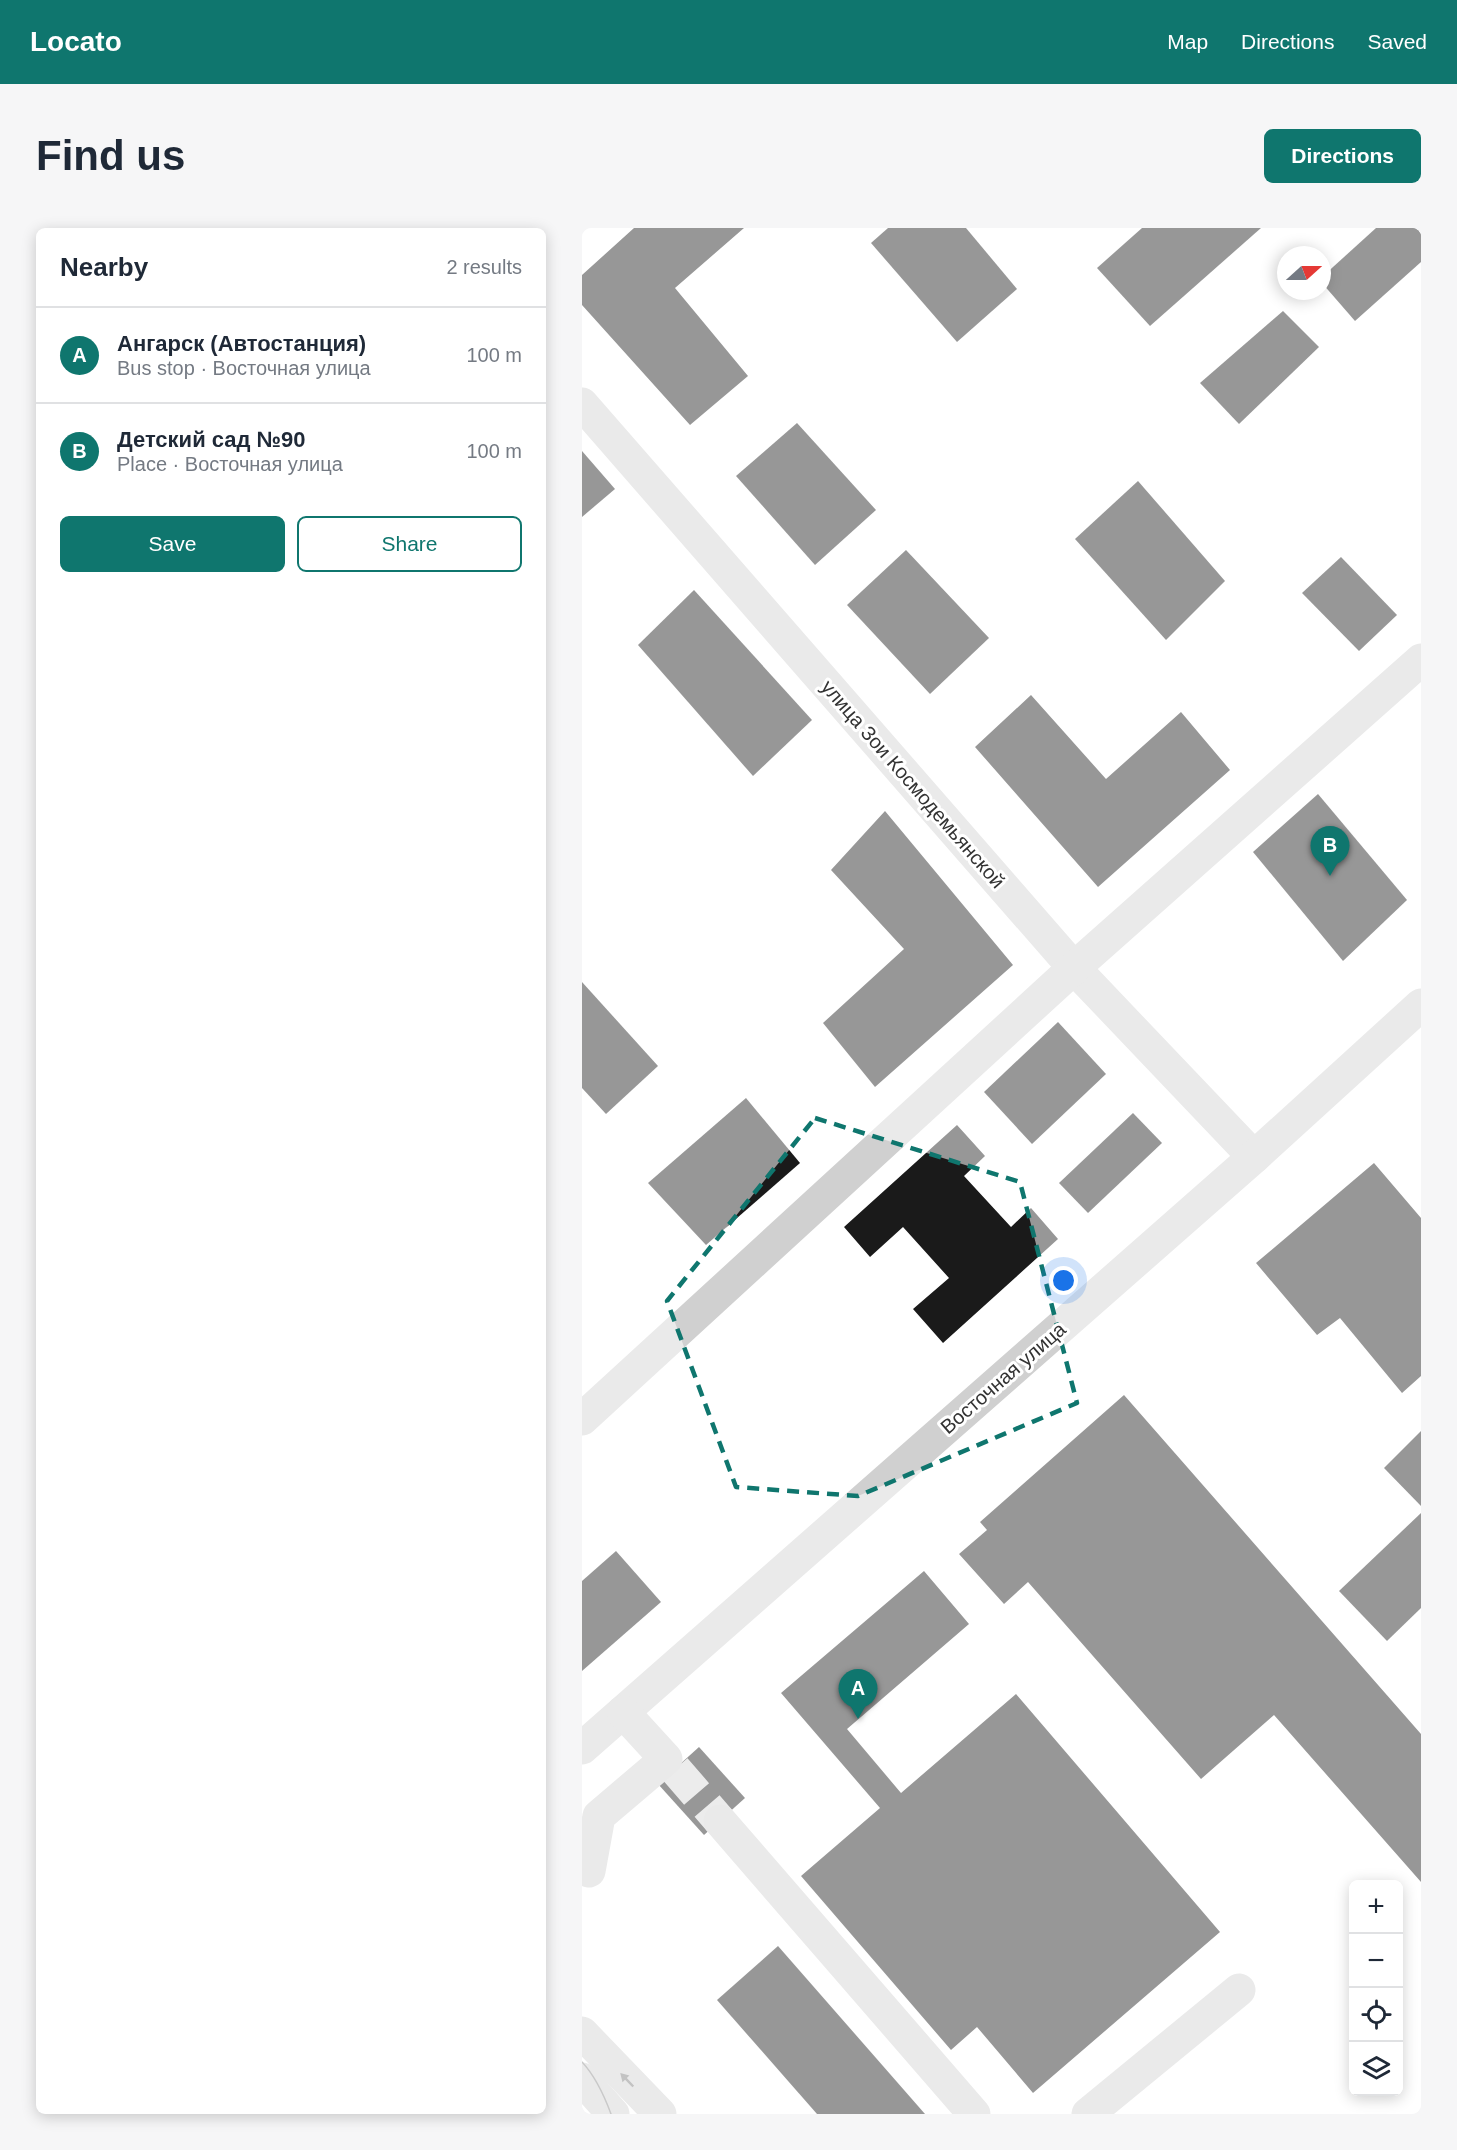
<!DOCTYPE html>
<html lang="en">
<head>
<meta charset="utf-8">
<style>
  :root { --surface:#fff; --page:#f6f6f7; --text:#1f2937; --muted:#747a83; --line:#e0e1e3; --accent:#0f766e }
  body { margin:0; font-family:Arial,sans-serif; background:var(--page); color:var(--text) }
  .controls { position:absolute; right:18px; bottom:18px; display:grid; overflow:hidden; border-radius:9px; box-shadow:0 3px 15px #0003 }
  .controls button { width:54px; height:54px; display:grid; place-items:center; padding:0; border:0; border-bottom:2px solid var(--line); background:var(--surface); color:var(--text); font:30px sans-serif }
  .compass { position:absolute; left:695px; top:18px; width:54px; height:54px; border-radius:50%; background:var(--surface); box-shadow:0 3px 15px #0003; rotate:69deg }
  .you { position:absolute; left:482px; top:1053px; width:21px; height:21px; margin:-15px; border:4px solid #fff; border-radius:50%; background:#1a73e8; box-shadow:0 0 0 9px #1a73e833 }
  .badge { display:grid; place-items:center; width:39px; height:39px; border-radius:50%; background:var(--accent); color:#fff; font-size:20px; font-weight:700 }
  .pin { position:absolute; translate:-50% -50px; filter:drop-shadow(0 2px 3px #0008) }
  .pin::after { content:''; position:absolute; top:32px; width:21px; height:18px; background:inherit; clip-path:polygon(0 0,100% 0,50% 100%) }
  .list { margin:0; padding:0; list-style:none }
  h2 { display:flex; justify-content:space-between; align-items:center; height:78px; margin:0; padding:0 24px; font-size:26px }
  h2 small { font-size:20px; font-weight:400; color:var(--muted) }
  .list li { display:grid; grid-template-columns:39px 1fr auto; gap:18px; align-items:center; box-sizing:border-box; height:96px; padding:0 24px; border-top:2px solid var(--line) }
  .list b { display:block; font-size:22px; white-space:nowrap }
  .list p { margin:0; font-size:20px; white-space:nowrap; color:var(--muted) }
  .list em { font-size:20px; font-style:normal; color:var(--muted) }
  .actions { display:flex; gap:12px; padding:18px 24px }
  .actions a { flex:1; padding:14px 0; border:2px solid var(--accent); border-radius:9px; text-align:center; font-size:21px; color:var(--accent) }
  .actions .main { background:var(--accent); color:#fff }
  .icon { flex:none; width:33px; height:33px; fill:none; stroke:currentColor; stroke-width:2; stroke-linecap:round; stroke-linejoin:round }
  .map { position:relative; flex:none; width:839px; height:1886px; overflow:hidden; border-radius:9px }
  header { display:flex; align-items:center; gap:36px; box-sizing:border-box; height:84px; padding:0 30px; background:var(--accent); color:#fff }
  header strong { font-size:28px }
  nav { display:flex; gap:33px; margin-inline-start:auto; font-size:21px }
  .intro { display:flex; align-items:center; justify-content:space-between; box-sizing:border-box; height:144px; padding:0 36px }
  h1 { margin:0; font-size:42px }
  .button { padding:15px 27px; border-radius:9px; background:var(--accent); color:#fff; font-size:21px; font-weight:700 }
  main { display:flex; gap:36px; padding:0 36px }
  aside { flex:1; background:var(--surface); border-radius:9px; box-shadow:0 3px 15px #0003 }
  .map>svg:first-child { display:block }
</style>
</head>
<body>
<header>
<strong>Locato</strong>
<nav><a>Map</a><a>Directions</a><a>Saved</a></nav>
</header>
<div class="intro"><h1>Find us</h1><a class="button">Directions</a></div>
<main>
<aside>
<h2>Nearby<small>2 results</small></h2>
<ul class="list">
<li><span class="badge">A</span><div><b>Ангарск (Автостанция)</b><p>Bus stop · Восточная улица</p></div><em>100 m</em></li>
<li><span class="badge">B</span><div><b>Детский сад №90</b><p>Place · Восточная улица</p></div><em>100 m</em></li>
</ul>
<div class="actions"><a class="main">Save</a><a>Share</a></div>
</aside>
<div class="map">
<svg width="839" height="1886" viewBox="0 0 839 1886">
  <rect width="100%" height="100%" fill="#fff"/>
  <g fill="#1a1a1a">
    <path d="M52 0H162L93 60 166 148 108 197 0 77V47Z"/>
    <path d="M306 0H384L435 61 375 114 289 15Z"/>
    <path d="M560 0H679L568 98 515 40Z"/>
    <path d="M794 0H839V34L773 93 740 55V49Z"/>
    <path d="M701 83 737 119 657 196 618 155Z"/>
    <path d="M215 195 294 282 233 337 154 248Z"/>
    <path d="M0 223 33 261 0 289Z"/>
    <path d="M556 253 643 353 584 412 493 311Z"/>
    <path d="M324 322 407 410 348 466 265 377Z"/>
    <path d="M759 329 815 387 777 423 720 365Z"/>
    <path d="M112 362 230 492 171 548 56 417Z"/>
    <path d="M449 467 524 551 599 484 648 542 516 659 393 519Z"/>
    <path d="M736 566 825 672 761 733 671 624Z"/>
    <path d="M303 583 431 737 293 859 241 795 322 721 249 642Z"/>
    <path d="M0 754 76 838 24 886 0 860Z"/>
    <path d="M476 794 524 846 450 916 402 864Z"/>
    <path d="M164 870 218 935 124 1017 66 955Z"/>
    <path d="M551 885 580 915 506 985 477 955Z"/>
    <path d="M375 897 403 928 382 948 429 999 449 980 476 1011 361 1115 331 1081 367 1050 321 999 288 1029 262 999Z"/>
    <path d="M792 935 839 990V1148L820 1165 758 1090 735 1107 674 1035Z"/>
    <path d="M542 1167 839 1506V1654L692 1487 619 1551 446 1354 422 1376 377 1326 405 1302 398 1294Z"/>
    <path d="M839 1203V1278L802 1240Z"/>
    <path d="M839 1285V1380L805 1413 757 1363Z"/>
    <path d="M34 1323 79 1374 0 1443V1353Z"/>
    <path d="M342 1343 387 1396 265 1501 319 1565 434 1466 638 1704 451 1865 395 1799 369 1822 219 1648 298 1580 199 1465Z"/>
    <path d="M117 1519 163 1570 122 1607 76 1556Z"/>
    <path d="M196 1718 343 1886H235L135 1772Z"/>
  </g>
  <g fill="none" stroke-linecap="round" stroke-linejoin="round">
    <path stroke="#d6d6d6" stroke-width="33" stroke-dasharray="33 16" stroke-linecap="butt" d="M93 1541 138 1593"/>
    <g stroke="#d0d0d0" stroke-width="33">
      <path d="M0 176 492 740 672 929"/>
      <path d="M0 1191 492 740 839 432"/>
      <path d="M0 1520 672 929 839 777"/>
      <path d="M138 1593 392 1886"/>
      <path d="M7 1643 17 1588 84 1531 41 1484"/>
      <path d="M0 1805 78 1886"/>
      <path d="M0 1851 31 1886"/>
      <path d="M506 1886 657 1762"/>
    </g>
    <path stroke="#888" stroke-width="1.5" d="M0 1834C14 1849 22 1867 29 1886"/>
  </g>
  <defs><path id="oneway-solid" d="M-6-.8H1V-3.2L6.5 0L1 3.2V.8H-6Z" transform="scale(1.5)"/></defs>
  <use fill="#7a7a7a" href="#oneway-solid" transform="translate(45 1852) rotate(-134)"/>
  <path d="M0 0H839V1886H0ZM233 890 438 954 495 1175 276 1268 154 1259 85 1073Z" fill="#fff" fill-opacity=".55" fill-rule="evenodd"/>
  <path fill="none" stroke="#0f766e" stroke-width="4.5" stroke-dasharray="12 8" stroke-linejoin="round" d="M233 890 438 954 495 1175 276 1268 154 1259 85 1073Z"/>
  <g text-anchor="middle" stroke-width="6" stroke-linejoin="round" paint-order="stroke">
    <g font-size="20" fill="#333" stroke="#fff">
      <text transform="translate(331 556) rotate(49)" y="7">улица Зои Космодемьянской</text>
      <text transform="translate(421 1150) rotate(-41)" y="7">Восточная улица</text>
    </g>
  </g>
</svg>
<div class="controls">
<button>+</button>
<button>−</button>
<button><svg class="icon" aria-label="locate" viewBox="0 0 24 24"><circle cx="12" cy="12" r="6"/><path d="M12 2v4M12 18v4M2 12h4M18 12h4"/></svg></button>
<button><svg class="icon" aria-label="layers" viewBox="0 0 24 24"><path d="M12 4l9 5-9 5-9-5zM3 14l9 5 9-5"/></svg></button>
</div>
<svg class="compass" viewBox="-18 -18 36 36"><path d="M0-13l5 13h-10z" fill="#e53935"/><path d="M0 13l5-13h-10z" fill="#747a83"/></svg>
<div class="you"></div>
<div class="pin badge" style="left:276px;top:1491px">A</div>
<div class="pin badge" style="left:748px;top:648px">B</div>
</div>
</main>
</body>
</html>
